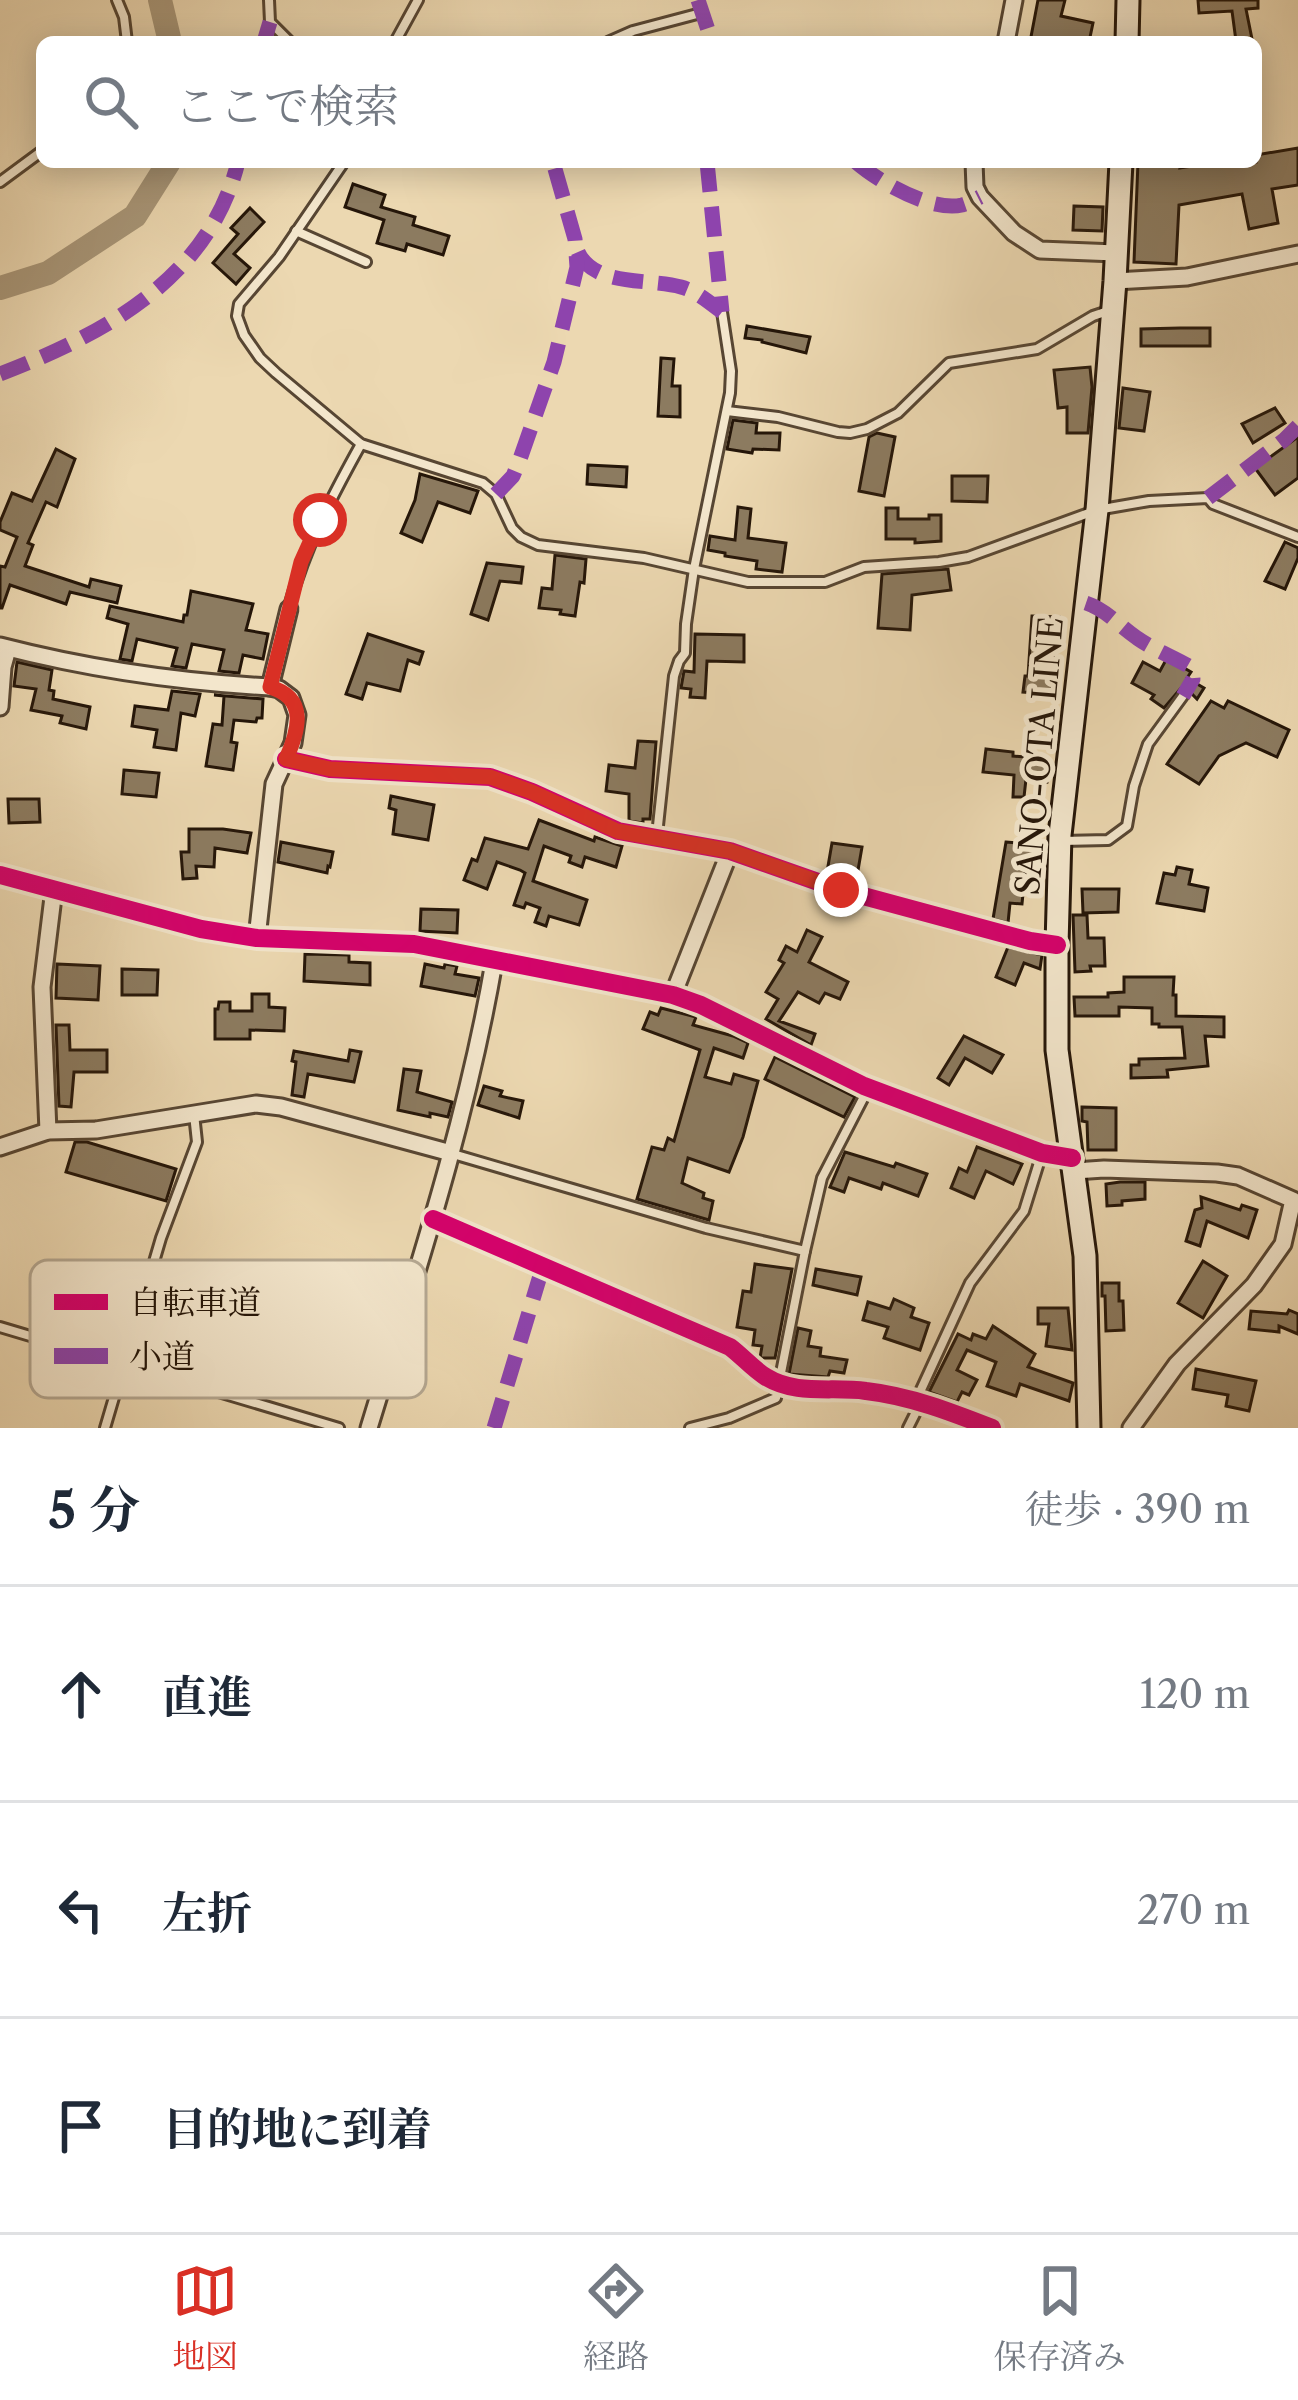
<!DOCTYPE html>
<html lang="ja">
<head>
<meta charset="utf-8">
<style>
  :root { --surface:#fff; --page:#f6f6f7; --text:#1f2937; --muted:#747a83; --line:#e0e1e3; --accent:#d93025 }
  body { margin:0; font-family:"Libre Caslon Text","Noto Serif JP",serif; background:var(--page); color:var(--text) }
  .stop { position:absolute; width:36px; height:36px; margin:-27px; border:9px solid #d93025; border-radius:50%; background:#fff }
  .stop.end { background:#d93025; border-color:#fff; box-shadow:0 3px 12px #0008 }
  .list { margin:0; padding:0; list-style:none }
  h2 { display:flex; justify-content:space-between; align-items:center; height:156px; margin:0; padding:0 48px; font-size:51px }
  h2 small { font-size:39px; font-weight:400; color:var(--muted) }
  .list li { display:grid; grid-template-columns:78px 1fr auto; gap:36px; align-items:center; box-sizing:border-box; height:216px; padding:0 48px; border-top:3px solid var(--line) }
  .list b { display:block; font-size:45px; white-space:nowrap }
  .list em { font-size:39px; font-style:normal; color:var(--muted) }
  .icon { flex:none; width:66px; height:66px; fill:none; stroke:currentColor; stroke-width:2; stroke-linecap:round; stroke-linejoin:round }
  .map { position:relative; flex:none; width:1298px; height:1428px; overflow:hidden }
  .search { position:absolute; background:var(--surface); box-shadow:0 6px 30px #0003; left:36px; right:36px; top:36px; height:132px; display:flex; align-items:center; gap:30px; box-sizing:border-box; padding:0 42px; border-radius:18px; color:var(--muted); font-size:45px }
  .sheet { height:804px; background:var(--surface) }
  nav { display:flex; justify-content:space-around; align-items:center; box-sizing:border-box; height:168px; border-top:3px solid var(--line); background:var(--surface); font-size:33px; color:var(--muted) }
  nav a { display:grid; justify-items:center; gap:6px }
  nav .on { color:var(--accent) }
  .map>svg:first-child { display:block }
</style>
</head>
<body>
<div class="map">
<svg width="1298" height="1428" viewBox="0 0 1298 1428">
  <rect width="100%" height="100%" fill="#ecd8b1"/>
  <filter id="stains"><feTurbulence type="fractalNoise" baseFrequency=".00167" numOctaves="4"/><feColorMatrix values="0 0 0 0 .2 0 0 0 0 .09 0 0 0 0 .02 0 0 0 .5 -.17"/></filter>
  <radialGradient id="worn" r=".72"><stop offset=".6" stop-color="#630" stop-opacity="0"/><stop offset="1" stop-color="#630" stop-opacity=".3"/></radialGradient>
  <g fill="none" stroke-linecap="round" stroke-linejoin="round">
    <g stroke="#a89678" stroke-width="24">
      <path d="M160 0 170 42"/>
      <path d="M0 288 48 273 135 216 169 162"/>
    </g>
  </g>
  <g fill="#8c7b60" stroke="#251609" stroke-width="3">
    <path d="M1038 0H1065L1061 16 1093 23 1089 42H1030Z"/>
    <path d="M1198 0H1258V8L1246 9 1252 39 1236 41 1232 11 1199 13Z"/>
    <path d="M1298 148V185L1272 189 1278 223 1249 229 1242 194 1179 205 1176 264 1134 262 1138 162H1181L1180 168 1217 162H1256V155Z"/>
    <path d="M353 184 385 195 381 207 415 217 413 225 449 236 443 255 407 244 405 251 377 243 384 220 345 207Z"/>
    <path d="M1074 206 1103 207 1102 231 1073 230Z"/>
    <path d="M250 208 264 222 234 254 250 268 236 284 213 263 238 234 231 228Z"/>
    <path d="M747 326 810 337 806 353 762 342V340L745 338Z"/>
    <path d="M1180 328H1210V346H1141V329Z"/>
    <path d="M661 358 674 359 672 386H680V417L658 416Z"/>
    <path d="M1090 367 1092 387 1088 433H1067V407L1058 408 1054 370Z"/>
    <path d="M1123 388 1150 392 1144 431 1119 428Z"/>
    <path d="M1275 408 1285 423 1253 443 1242 424Z"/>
    <path d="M733 420 757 423 756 433H780L779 450 753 449 752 453 727 449Z"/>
    <path d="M877 433 895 437 884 496 859 491 869 437Z"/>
    <path d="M1298 437V478L1275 495 1255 468Z"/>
    <path d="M56 449 75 459 57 507 46 502 28 543 33 545 25 566 89 587 91 579 121 586 117 603 70 592 66 604 10 585 2 608H0V566L5 567 17 537 0 530V522L12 493 32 501Z"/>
    <path d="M588 465 627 467 626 487 587 484Z"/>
    <path d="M420 474 478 491 470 513 438 502 422 542 401 533 415 500Z"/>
    <path d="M952 476H988L987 502 952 501Z"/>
    <path d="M738 507 751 509 748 538 786 543 782 572 756 569 757 561 725 556V553L708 550 710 536 735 540Z"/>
    <path d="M886 508H898V519H929V515H941V541L915 543V539H886Z"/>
    <path d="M1285 542 1298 548V558L1285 589 1265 581Z"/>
    <path d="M555 555 586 559 584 583 580 582 575 616 560 614 561 610 539 608 542 588 552 589Z"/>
    <path d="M487 563 523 567 521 583 500 581 488 620 471 614Z"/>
    <path d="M948 569 951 590 912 595 910 630 878 628 882 574Z"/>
    <path d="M191 591 253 604 246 630 268 634 263 659 243 655 239 673 219 671 224 650 192 644 186 668 172 666 177 648 137 639 132 661 120 659 128 624 107 618 110 606 183 622 184 615H187Z"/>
    <path d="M1032 616 1059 617 1051 694 1023 692 1025 676H1028Z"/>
    <path d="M368 634 423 652 419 664 408 660 400 691 367 683 362 699 346 694Z"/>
    <path d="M695 634 744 635V662L707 661 705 698 690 697 691 689 681 688 684 671 694 672Z"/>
    <path d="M1167 658 1191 672 1187 678 1204 688 1197 699 1187 689 1181 688 1164 708 1151 699 1154 695 1132 683 1143 662 1160 671Z"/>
    <path d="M17 662 52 670 49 690 54 691 53 699 90 707 86 729 60 723 62 716 31 710 36 689 14 686Z"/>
    <path d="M172 691 200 694 195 716 181 713 176 750 154 747 157 730 132 726 135 706 168 710Z"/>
    <path d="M214 695 263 699 262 718H257L256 722 234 720 231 742 237 743 233 770 206 766 213 724 222 725 224 696Z"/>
    <path d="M1211 701 1224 708 1228 701 1289 730 1277 757 1246 743 1219 756 1199 784 1167 764Z"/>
    <path d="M638 741 656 742 650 819H643V823L629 821V794L606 791 609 765 635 768Z"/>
    <path d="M986 749 1013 752V756L1025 757V760L1050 763 1047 782 1026 779 1024 797H1013L1014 775 983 772Z"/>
    <path d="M124 770 159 773 156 797 122 794Z"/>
    <path d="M391 796 434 805 428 840 393 834 396 810 389 808Z"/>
    <path d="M8 799H39L40 822 9 823Z"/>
    <path d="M539 820 594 841 595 837 622 846 616 867 585 857 582 867 569 862 571 856 544 846 533 881 587 900 579 925 549 916 546 926 535 922 540 908 526 903 524 908 514 905 525 873 520 870 497 862 487 889 464 880 472 859 477 861 485 838 528 849Z"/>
    <path d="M189 829H223L251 833 247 853 215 848 214 867 196 866 197 878 183 879 181 852H189Z"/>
    <path d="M281 842 333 852 330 867 328 866 327 873 278 862Z"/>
    <path d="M1006 842 1040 845 1038 865 1026 864 1022 904 1010 903 1008 923 993 919Z"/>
    <path d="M832 843 862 847 857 876 827 872Z"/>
    <path d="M1177 867 1192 870 1189 884 1208 888 1204 911 1157 903 1164 873 1175 875Z"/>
    <path d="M1082 889H1119L1118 912 1083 913Z"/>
    <path d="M421 909 458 910 457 933 420 931Z"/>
    <path d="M1073 915H1087L1088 938H1104L1105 966H1090L1091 971 1075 972Z"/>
    <path d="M807 930 822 937 809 962 848 982 840 999 825 993 819 1003 798 992 779 1021 815 1034 811 1045 766 1019 778 999 766 992 784 963 779 960 786 946 797 952Z"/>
    <path d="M1008 947 1042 955 1040 969 1024 963 1015 985 996 977Z"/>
    <path d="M305 954 349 955V962L370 963V985L304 981Z"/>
    <path d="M57 964 100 966 98 1000 56 998Z"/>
    <path d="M425 964 444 968 445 964 457 966 455 974 479 978 475 996 421 986Z"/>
    <path d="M122 969 158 970 157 995H122Z"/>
    <path d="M1124 977H1174L1173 995H1176V1016L1224 1017V1037L1205 1036 1208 1066 1167 1070 1168 1077 1131 1078V1065H1139V1059L1185 1058 1182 1027H1159V1024H1152V1008L1119 1007V1016H1075L1074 997H1108V993L1124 992Z"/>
    <path d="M252 994H269V1007L285 1008 284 1031 250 1030V1039H215V1009H218L219 1002H230V1011H252Z"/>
    <path d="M661 1008 696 1017 693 1025 733 1036 748 1043 743 1058 714 1048 705 1077 731 1084 734 1074 758 1081 743 1137 729 1172 688 1158 682 1183 704 1193 703 1198 713 1201 709 1220 637 1199 652 1147 664 1150 668 1138 674 1141 700 1050 643 1029 650 1012 658 1015Z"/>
    <path d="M56 1025H69L70 1050H107V1072H74L71 1107 59 1106Z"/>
    <path d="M964 1036 1003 1055 992 1073 965 1058 949 1085 938 1078Z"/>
    <path d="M350 1050 361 1052 354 1082 308 1074 304 1097 292 1095 296 1062 292 1061 294 1051 348 1061Z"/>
    <path d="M775 1057 855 1097 844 1117 765 1079Z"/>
    <path d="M404 1069 421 1071 417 1092 452 1102 448 1117 430 1113V1117L398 1110Z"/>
    <path d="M484 1086 502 1091 500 1096 523 1101 519 1118 478 1105Z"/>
    <path d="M1082 1107 1116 1108V1150H1088L1087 1122 1082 1121Z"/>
    <path d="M75 1142H87L176 1169 166 1201 66 1172Z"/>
    <path d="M977 1147 1022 1164 1013 1184 986 1171 974 1198 951 1188 959 1168 967 1172Z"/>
    <path d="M845 1152 894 1167 896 1163 927 1174 918 1196 883 1183 881 1189 849 1178 844 1192 830 1187Z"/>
    <path d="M1120 1182H1145V1199L1122 1201V1205L1107 1206 1106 1184Z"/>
    <path d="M1201 1197 1240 1210 1242 1205 1257 1210 1248 1238 1207 1221 1200 1246 1186 1241 1195 1210 1202 1208Z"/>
    <path d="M1203 1261 1227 1276 1203 1318 1178 1303Z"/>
    <path d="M755 1264 792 1269 775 1358H760L762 1346 753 1345 755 1330 737 1327 743 1291 751 1292Z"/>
    <path d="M816 1269 861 1277 857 1295 813 1285Z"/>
    <path d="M1102 1283H1119V1301H1123L1124 1330 1106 1331 1105 1296H1102Z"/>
    <path d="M894 1299 914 1308 911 1317 929 1323 920 1350 884 1338 888 1327 863 1320 868 1302 890 1309Z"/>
    <path d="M1038 1308H1068L1072 1350 1046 1346 1049 1324H1038Z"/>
    <path d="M1289 1310 1298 1314V1334L1279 1326V1332L1249 1329 1251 1311 1287 1314Z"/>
    <path d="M993 1326 1035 1354 1028 1367 1073 1383 1069 1401 1020 1384 1016 1396 987 1386 996 1362 967 1350 957 1370 977 1380 969 1395 962 1392 957 1402 929 1392 958 1334 971 1340 973 1334 986 1339Z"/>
    <path d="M798 1328 811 1331 808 1346 821 1348 820 1356 847 1360 844 1373 830 1371 828 1377 789 1374Z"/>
    <path d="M1196 1369 1256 1381 1249 1411 1226 1406 1228 1395 1193 1389Z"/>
  </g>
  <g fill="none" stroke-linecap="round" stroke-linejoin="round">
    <defs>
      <g id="service">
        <path d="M117 0 124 17 127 42"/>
        <path d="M269 0 270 22 290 42"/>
        <path d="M395 42 418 0"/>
        <path d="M608 42 633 31 701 13"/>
        <path d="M344 162 279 257 239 304 237 316 244 335 260 358 276 373 361 444 483 483 496 494 512 528 521 537 538 545 644 558 748 582H825L864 567 939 562 968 557 1097 510 1149 501 1208 498 1213 504 1298 537"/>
        <path d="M0 182 42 151"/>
        <path d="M296 231 366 262"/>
        <path d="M727 411 778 417 838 432 850 433 867 429 898 413 949 363 1037 349 1093 316 1111 310"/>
        <path d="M289 606C306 546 331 498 361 444"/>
        <path d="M657 835 674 676 679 661 685 653 686 624 694 569 730 393 731 371 722 312"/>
        <path d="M1062 841 1108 840 1127 826 1134 786 1148 744 1183 696"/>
        <path d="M453 1154 706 1228 805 1251"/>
        <path d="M0 1327 339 1428"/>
        <path d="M105 1428 161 1238 197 1142 194 1114"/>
        <path d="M690 1428 729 1418 776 1398 805 1251 822 1178 868 1089"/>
        <path d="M908 1428 917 1410 919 1394 970 1283 1024 1211 1042 1153"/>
      </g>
      <g id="minor">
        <path d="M1006 42 1014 0"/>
        <path d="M974 162 975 187 980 197 1014 233 1040 250 1116 253"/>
        <path d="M1115 281 1187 277 1298 254"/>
        <path d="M0 646C89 669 178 682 270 687L279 689 291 698 297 715 293 743 274 784 257 938"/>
        <path d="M270 687 289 609"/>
        <path d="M0 707 3 667 8 649"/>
        <path d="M286 759 330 769 490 777 532 792 618 831 730 851 841 890 1030 941 1057 945"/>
        <path d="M673 995 730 851"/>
        <path d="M48 1131 42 987 54 889"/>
        <path d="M0 1147 48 1131 96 1130 256 1104 281 1107 451 1153"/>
        <path d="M1075 1171 1104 1169 1217 1173 1238 1176 1293 1200 1283 1244 1254 1285 1177 1364 1131 1428"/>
        <path d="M433 1219 730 1347C742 1356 753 1369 766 1377 797 1396 832 1386 866 1391 910 1396 951 1412 992 1428"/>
        <path d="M369 1428C416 1274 467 1120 494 962"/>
      </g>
      <path id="tertiary" d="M0 875 201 929 257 938 414 944 673 995 701 1005 864 1086 1042 1153 1072 1158"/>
      <g id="secondary">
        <path d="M1127 42 1128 0"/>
        <path d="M1089 1428 1085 1256 1057 1050V945L1060 835 1097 510 1115 281 1121 162"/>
      </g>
    </defs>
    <use href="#service" stroke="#574633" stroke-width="14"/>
    <use href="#minor" stroke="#574633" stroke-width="21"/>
    <use href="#tertiary" stroke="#574633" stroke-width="24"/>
    <use href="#secondary" stroke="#251609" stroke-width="27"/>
    <use href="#service" stroke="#f3e6cc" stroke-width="8"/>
    <use href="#minor" stroke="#f3e6cc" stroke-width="15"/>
    <use href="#tertiary" stroke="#f3e6cc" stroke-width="18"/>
    <use href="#secondary" stroke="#f3e6cc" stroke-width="21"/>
    <g stroke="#8e44ad" stroke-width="15" stroke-dasharray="30 15" stroke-linecap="butt">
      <path d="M698 0 712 42"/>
      <path d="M264 42 270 22"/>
      <path d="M707 162 722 312"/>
      <path d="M856 162C879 182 931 212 962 205 969 203 974 200 980 197"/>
      <path d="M578 252C594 287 649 278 681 287 696 291 709 302 722 312"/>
      <path d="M0 374C104 334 209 279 238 162"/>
      <path d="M496 494 513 476 520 459 554 362 577 267 575 239 553 162"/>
      <path d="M1208 498 1284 440 1298 426"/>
      <path d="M1086 603C1107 610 1119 626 1137 638 1154 650 1174 657 1192 668L1193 679 1183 696"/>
      <path d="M494 1428 543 1266"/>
    </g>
    <defs>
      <g id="cycleway">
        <path d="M286 759 330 769 490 777 532 792 618 831 730 851 841 890 1030 941 1057 945"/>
        <path d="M0 875 201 929 257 938 414 944 673 995 701 1005 864 1086 1042 1153 1072 1158"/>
        <path d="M433 1219 730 1347C742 1356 753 1369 766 1377 797 1396 832 1386 866 1391 910 1396 951 1412 992 1428"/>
      </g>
    </defs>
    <use href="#cycleway" stroke="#f3e6cc" stroke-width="26"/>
    <use href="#cycleway" stroke="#d6006c" stroke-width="18"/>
  </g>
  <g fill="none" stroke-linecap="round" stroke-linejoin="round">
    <path stroke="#d93025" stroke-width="15" d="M320 520 301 562 270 687C308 698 299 730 286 759L330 769 490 777 532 792 617 831 730 851 841 890"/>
  </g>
  <g text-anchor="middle" stroke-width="10" stroke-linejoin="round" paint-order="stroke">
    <g font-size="33" fill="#251609" stroke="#f3e6cc">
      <text transform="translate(1039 756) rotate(-85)" y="12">SANO-OTA LINE</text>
    </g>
  </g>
  <rect x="30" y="1260" width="396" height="138" rx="18" fill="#f3e6cc" stroke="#b5a892" stroke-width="3"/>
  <rect x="54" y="1294" width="54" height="16" fill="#d6006c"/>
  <rect x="54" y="1348" width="54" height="16" fill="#8e44ad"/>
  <g font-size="33" fill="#251609">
    <text x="129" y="1314">自転車道</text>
    <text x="129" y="1368">小道</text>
  </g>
  <rect width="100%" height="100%" filter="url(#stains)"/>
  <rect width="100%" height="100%" fill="url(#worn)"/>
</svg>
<div class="stop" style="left:320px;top:520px"></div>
<div class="stop end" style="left:841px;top:890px"></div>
<div class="search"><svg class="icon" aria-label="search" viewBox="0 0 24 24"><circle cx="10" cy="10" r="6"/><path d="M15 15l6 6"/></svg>ここで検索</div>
</div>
<section class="sheet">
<h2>5 分<small>徒歩 · 390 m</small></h2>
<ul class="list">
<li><svg class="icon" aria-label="ahead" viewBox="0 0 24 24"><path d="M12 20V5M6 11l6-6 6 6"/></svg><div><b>直進</b></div><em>120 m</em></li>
<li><svg class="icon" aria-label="left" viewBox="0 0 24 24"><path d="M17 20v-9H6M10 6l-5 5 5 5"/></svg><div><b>左折</b></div><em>270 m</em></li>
<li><svg class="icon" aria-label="arrive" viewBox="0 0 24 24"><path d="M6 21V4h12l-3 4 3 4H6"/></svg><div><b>目的地に到着</b></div></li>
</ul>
</section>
<nav>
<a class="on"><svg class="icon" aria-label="map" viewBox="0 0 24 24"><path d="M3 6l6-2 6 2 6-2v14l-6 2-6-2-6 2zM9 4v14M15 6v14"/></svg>地図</a>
<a><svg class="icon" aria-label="directions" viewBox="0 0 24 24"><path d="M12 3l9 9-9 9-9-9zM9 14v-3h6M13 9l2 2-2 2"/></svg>経路</a>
<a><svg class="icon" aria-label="saved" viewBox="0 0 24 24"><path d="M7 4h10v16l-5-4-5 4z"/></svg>保存済み</a>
</nav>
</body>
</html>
